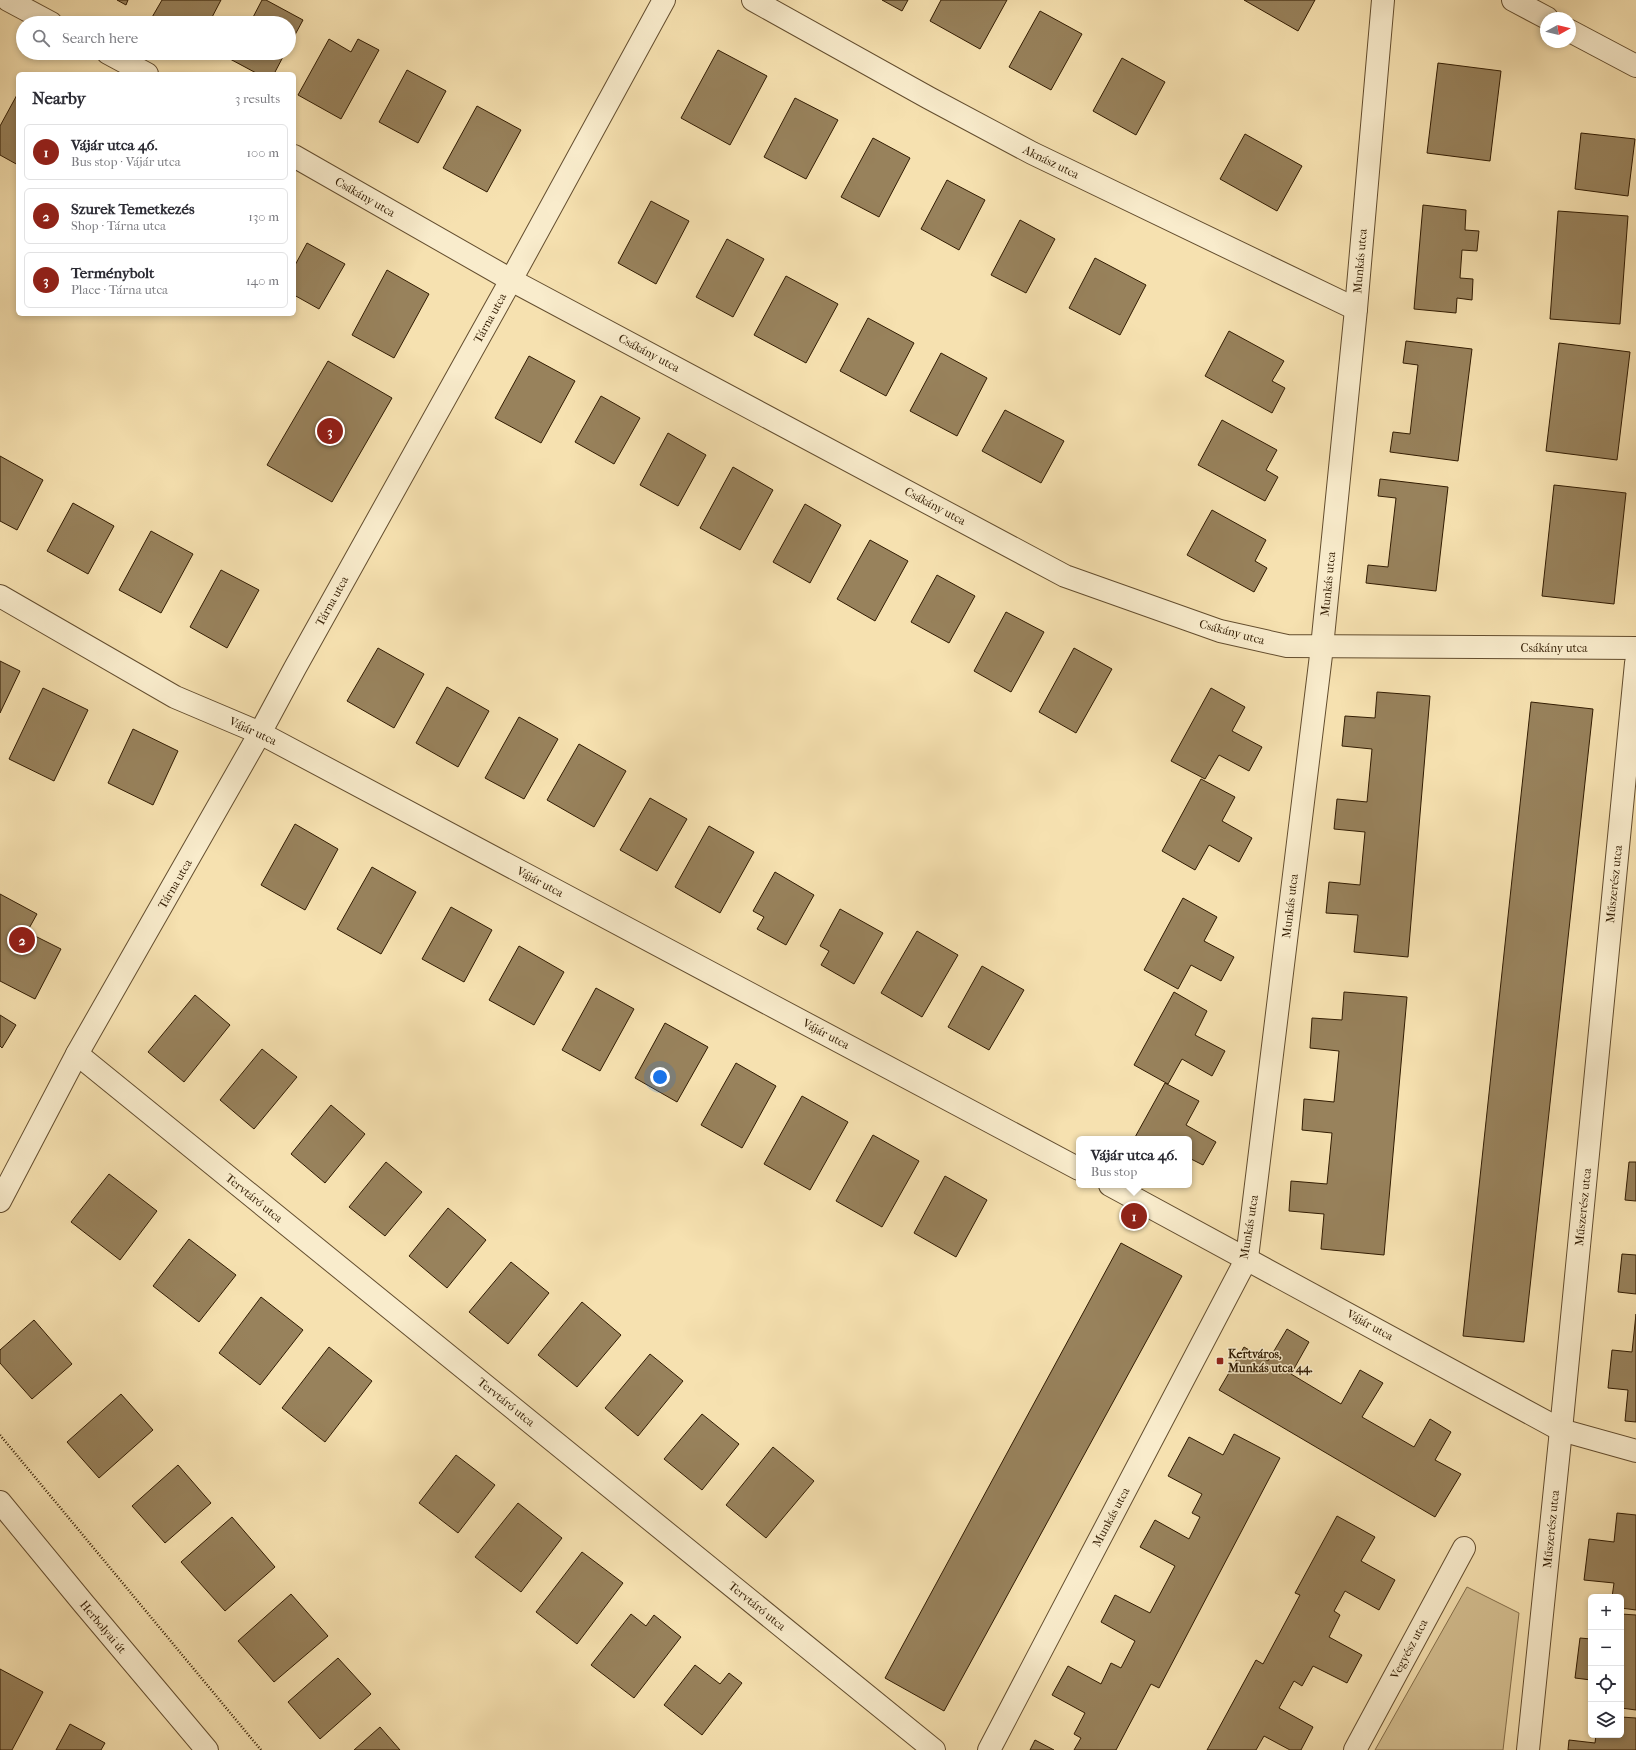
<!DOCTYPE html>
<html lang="en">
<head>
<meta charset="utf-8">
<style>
  :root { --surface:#fff; --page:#f2f2f3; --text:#2b2b33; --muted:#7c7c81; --line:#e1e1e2; --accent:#8f2418 }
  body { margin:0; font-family:"IM FELL French Canon",serif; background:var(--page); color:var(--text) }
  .controls { position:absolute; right:12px; bottom:12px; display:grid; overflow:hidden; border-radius:6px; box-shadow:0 2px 6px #0003 }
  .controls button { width:36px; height:36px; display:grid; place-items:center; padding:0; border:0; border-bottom:1px solid var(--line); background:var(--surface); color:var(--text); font:20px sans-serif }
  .compass { position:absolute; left:1540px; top:12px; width:36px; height:36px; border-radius:50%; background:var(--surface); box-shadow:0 2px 6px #0003; rotate:82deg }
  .you { position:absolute; left:660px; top:1077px; width:14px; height:14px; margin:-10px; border:3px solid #fff; border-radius:50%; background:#1a73e8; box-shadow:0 0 0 6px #1a73e833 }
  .badge { display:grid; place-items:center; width:26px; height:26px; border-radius:50%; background:var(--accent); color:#fff; font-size:13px; font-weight:700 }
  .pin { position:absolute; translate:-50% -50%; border:2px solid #fff; box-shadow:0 1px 4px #0006 }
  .popup { position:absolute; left:1076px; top:1136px; width:116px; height:52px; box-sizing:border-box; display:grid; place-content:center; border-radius:6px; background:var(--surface); filter:drop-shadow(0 1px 3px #0005); font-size:13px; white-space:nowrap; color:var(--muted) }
  .popup b { font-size:15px; color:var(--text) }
  .popup::after { content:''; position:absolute; left:50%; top:100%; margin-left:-8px; border:8px solid transparent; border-top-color:var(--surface) }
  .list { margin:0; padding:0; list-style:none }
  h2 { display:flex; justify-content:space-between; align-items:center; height:52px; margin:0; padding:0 16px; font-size:17px }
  h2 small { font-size:13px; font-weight:400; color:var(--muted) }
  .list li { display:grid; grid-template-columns:26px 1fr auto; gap:12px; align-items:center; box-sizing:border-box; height:56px; margin:0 8px 8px; padding:0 8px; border:1px solid var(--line); border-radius:6px }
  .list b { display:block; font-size:15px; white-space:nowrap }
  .list p { margin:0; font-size:13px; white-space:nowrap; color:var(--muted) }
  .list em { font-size:13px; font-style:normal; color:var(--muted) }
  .icon { flex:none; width:22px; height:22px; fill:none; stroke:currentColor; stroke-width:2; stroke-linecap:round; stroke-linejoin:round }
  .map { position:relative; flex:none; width:1636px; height:1750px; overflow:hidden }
  .search { position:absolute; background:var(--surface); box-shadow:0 2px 6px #0003; left:16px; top:16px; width:280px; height:44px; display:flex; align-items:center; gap:10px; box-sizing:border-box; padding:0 14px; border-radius:22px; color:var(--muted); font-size:15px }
  .panel { position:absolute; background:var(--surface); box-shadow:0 2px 6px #0003; left:16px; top:72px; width:280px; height:244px; border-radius:6px }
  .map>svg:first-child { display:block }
</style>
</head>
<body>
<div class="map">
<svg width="1636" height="1750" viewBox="0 0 1636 1750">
  <rect width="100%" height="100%" fill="#f6e1b0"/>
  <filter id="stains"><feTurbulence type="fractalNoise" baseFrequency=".005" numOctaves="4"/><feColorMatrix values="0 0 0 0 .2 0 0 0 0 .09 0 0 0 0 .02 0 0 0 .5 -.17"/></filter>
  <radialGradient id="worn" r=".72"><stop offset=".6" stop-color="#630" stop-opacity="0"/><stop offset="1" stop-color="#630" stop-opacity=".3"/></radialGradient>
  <path fill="#d5c092" stroke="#846e4a" d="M1467 1587 1519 1613 1503 1750H1375Z"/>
  <g fill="#98825c" stroke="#321c02">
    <path d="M117 0H128L126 5Z"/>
    <path d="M162 0H221L209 23H159L151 19Z"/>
    <path d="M262 0H266L303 20 289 46V23H250Z"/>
    <path d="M882 0H908L902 11Z"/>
    <path d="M941 0H1007L980 49 930 21Z"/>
    <path d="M1244 0H1315L1298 31Z"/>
    <path d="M1040 11 1082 34 1051 90 1009 67Z"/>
    <path d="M329 39 351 52 358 39 379 50 341 119 298 95Z"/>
    <path d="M718 50 767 76 730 145 681 118Z"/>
    <path d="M234 53H285L274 74H258L230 59Z"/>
    <path d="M1122 58 1165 82 1136 135 1093 111Z"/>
    <path d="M1438 63 1501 71 1490 161 1427 153Z"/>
    <path d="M407 70 446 91 418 143 379 122Z"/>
    <path d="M18 93V165L0 155V126Z"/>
    <path d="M795 98 838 120 806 179 764 157Z"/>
    <path d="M477 106 521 130 487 192 443 168Z"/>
    <path d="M1581 133 1635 139 1628 196 1575 189Z"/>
    <path d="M1245 134 1302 166 1277 211 1220 179Z"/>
    <path d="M873 138 910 158 879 217 841 197Z"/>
    <path d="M947 180 985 200 959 250 921 229Z"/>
    <path d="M651 201 689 221 656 284 618 263Z"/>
    <path d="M1423 205 1466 210 1465 230 1479 231 1477 251 1462 250 1460 278 1473 279 1472 300 1457 298 1456 313 1414 309Z"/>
    <path d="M1558 211 1628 216 1620 324 1550 319Z"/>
    <path d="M1020 220 1055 239 1026 293 991 275Z"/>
    <path d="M727 239 764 259 733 317 696 297Z"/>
    <path d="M307 243 345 264 319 309 294 295V267Z"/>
    <path d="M1095 258 1146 285 1120 335 1069 308Z"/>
    <path d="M387 270 429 294 394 358 352 335Z"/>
    <path d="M786 276 838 304 806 363 754 335Z"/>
    <path d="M868 318 914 343 886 396 840 371Z"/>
    <path d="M1229 331 1284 361 1272 381 1285 388 1272 413 1205 376Z"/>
    <path d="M1406 341 1472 349 1458 461 1390 452 1393 432 1410 434 1418 365 1403 363Z"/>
    <path d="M1559 343 1630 352 1617 460 1546 451Z"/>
    <path d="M941 353 987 378 957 436 910 411Z"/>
    <path d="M529 356 575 381 541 443 495 418Z"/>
    <path d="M328 361 392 398 332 502 267 465Z"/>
    <path d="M601 396 640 418 614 464 575 442Z"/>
    <path d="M1005 410 1064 441 1041 483 982 451Z"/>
    <path d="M1222 420 1277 450 1266 470 1278 477 1265 501 1198 465Z"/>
    <path d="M668 433 706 455 678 506 640 485Z"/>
    <path d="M0 456 43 480 17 530 0 521Z"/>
    <path d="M733 467 773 490 740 550 700 528Z"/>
    <path d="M1380 479 1448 487 1436 591 1366 583 1368 565 1388 567 1396 498 1378 496Z"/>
    <path d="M1554 485 1626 493 1614 604 1542 596Z"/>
    <path d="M73 503 114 526 88 574 47 551Z"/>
    <path d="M805 504 841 525 810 583 773 562Z"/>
    <path d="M1212 510 1266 540 1255 561 1267 568 1254 592 1187 555Z"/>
    <path d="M151 531 193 554 161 613 119 590Z"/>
    <path d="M870 540 908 561 875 621 837 599Z"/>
    <path d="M221 570 259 590 227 648 190 627Z"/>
    <path d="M937 575 975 596 949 643 911 622Z"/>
    <path d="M1006 612 1044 632 1011 692 974 671Z"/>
    <path d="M378 648 424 674 394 728 347 701Z"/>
    <path d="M1074 648 1112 669 1076 733 1039 712Z"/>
    <path d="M0 661 20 671 0 713Z"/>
    <path d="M447 687 489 711 458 767 416 743Z"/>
    <path d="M43 688 88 710 54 781 9 759Z"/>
    <path d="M1211 688 1245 707 1232 731 1262 747 1249 771 1219 755 1205 779 1171 761Z"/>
    <path d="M1377 692 1430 696 1408 957 1354 952 1358 915 1326 913 1329 882 1360 885 1365 832 1334 829 1337 799 1367 802 1372 749 1342 746 1345 716 1375 718Z"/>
    <path d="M1531 702 1593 709 1524 1342 1463 1336Z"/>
    <path d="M519 717 558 739 524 799 485 778Z"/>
    <path d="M133 729 178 751 153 805 108 783Z"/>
    <path d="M579 744 626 771 594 827 547 800Z"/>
    <path d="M1201 779 1235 797 1222 821 1252 838 1239 862 1209 845 1195 870 1162 851Z"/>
    <path d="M650 798 687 819 657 871 620 850Z"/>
    <path d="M295 824 338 849 305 910 261 885Z"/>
    <path d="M709 826 754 852 720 913 675 887Z"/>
    <path d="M372 867 416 892 381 954 337 929Z"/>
    <path d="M775 872 814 895 786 945 757 929 764 917 753 911Z"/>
    <path d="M0 894 37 914 27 932 61 949 35 999 0 981Z"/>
    <path d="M1183 898 1217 917 1204 941 1234 957 1221 981 1191 965 1178 989 1144 970Z"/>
    <path d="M451 907 492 930 464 982 422 959Z"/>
    <path d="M840 909 883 933 854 984 821 965 829 951 820 946Z"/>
    <path d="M917 931 958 955 922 1017 881 993Z"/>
    <path d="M519 946 564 972 534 1025 489 1000Z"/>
    <path d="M982 966 1024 990 989 1050 948 1027Z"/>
    <path d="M596 988 634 1009 600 1071 562 1050Z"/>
    <path d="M1174 992 1207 1011 1195 1035 1225 1051 1212 1076 1182 1059 1168 1084 1134 1065Z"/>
    <path d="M1344 992 1407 997 1384 1255 1321 1249 1324 1214 1289 1211 1291 1181 1327 1184 1332 1133 1302 1130 1304 1099 1334 1102 1339 1051 1310 1048 1312 1018 1342 1020Z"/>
    <path d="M195 995 230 1025 184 1082 148 1052Z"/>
    <path d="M0 1015 16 1025 2 1048 0 1046Z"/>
    <path d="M665 1023 708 1047 677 1102 635 1078Z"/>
    <path d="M262 1049 297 1077 254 1129 220 1100Z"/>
    <path d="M736 1063 776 1086 742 1148 701 1125Z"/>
    <path d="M1165 1083 1199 1101 1186 1125 1216 1142 1203 1165 1189 1158V1139H1134Z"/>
    <path d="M802 1096 848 1122 810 1190 764 1164Z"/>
    <path d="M331 1105 365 1134 325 1183 291 1154Z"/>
    <path d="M873 1135 919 1161 882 1227 836 1201Z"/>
    <path d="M386 1162 422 1192 385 1236 349 1207Z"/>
    <path d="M1629 1162H1636V1201L1625 1200Z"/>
    <path d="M109 1174 157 1211 120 1260 71 1222Z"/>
    <path d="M945 1176 987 1200 956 1257 914 1233Z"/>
    <path d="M448 1208 486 1240 447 1288 409 1256Z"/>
    <path d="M189 1239 236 1275 199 1322 153 1286Z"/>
    <path d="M1121 1243 1182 1276 944 1711 885 1678Z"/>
    <path d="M1622 1254 1636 1255V1294L1618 1292Z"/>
    <path d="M511 1262 549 1293 508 1344 469 1312Z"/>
    <path d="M261 1297 303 1330 260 1385 219 1353Z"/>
    <path d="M582 1302 621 1335 577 1387 538 1355Z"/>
    <path d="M1636 1314V1422L1625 1421 1628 1390 1608 1388 1612 1350 1632 1352Z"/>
    <path d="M34 1320 72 1364 32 1399 0 1363V1350Z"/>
    <path d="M1287 1329 1309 1342 1291 1374 1341 1404 1360 1370 1383 1383 1362 1417 1414 1447 1430 1419 1451 1432 1435 1460 1461 1474 1435 1517 1219 1390 1244 1347 1268 1361Z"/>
    <path d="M329 1347 372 1381 325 1442 282 1408Z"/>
    <path d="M650 1354 683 1381 638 1436 605 1408Z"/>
    <path d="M121 1394 153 1430 99 1478 67 1442Z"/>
    <path d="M702 1414 739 1444 702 1490 664 1459Z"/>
    <path d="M1234 1434 1280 1458 1159 1688 1151 1684 1116 1750H1074L1081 1738 1074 1734 1085 1713 1052 1695 1068 1666 1101 1684 1111 1663 1121 1668 1135 1641 1101 1622 1115 1595 1150 1613 1175 1566 1140 1547 1155 1520 1189 1539 1200 1517 1192 1513 1202 1494 1168 1476 1189 1437 1223 1455Z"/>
    <path d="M773 1447 814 1481 766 1538 726 1505Z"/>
    <path d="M456 1455 495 1485 458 1533 419 1503Z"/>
    <path d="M178 1465 211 1503 165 1543 132 1506Z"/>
    <path d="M518 1503 562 1538 521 1592 475 1557Z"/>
    <path d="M1617 1513 1636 1515V1610L1621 1608V1597H1612L1614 1583 1584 1580 1589 1539 1614 1542Z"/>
    <path d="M1337 1516 1375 1537 1361 1561 1395 1580 1379 1610 1345 1591 1334 1611 1340 1615 1329 1637 1362 1655 1347 1683 1313 1666 1302 1686 1294 1681 1279 1708 1313 1727 1301 1750H1290L1264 1736 1256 1750H1207L1256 1660 1263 1664 1300 1595 1295 1593Z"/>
    <path d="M232 1517 275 1567 225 1611 181 1562Z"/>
    <path d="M582 1552 623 1583 577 1644 536 1612Z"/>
    <path d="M291 1594 328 1636 274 1682 238 1641Z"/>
    <path d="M631 1614 646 1626 654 1615 681 1637 634 1698 591 1665Z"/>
    <path d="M1621 1614 1636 1615V1710L1621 1708Z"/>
    <path d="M1580 1638 1591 1639V1680L1575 1678Z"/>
    <path d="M338 1658 371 1694 320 1739 288 1702Z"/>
    <path d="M695 1665 720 1684 729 1673 742 1683 702 1735 664 1705Z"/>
    <path d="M0 1669 43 1692 12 1750H0Z"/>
    <path d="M1621 1717 1636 1718V1750H1568L1569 1740 1595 1743 1596 1735H1621Z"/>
    <path d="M70 1724 105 1743 101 1750H56Z"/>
    <path d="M380 1727 400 1750H354Z"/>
    <path d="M1035 1740 1054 1750H1030Z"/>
  </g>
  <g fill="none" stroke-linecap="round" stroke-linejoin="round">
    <defs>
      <g id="street">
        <path d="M8 0 51 23"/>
        <path d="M753 0 929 98 1032 153 1356 309"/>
        <path d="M1513 0 1547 18"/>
        <path d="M1570 31 1636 66"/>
        <path d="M108 53 147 74"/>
        <path d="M294 156 511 280 1065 576 1220 631 1287 646 1636 648"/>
        <path d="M0 596 175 697 260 733 1079 1169"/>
        <path d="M77 1054 934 1750"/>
        <path d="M1110 1185 1561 1430 1636 1451"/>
        <path d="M0 1201 77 1054 260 733 295 668 511 280 664 0"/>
        <path d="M0 1502 84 1604 207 1750"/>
        <path d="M989 1750 1247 1258 1322 647 1356 309 1383 0"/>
        <path d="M1355 1750 1464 1548"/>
        <path d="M1528 1750 1561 1430 1636 663"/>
      </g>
    </defs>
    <use href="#street" stroke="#634d2e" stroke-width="24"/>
    <path stroke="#321c02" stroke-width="2.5" stroke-dasharray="1 2" stroke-linecap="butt" d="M0 1435 261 1750"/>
    <use href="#street" stroke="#f9eccc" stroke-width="22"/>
  </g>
  <rect fill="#8f2418" stroke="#f9eccc" stroke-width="1.5" x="1216" y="1357" width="8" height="8" rx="2"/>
  <g text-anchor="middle" stroke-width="3" stroke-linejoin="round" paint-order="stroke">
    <g font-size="12" fill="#321c02" stroke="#f9eccc">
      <text transform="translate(1051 162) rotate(26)" y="4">Aknász utca</text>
      <text transform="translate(365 197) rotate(30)" y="4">Csákány utca</text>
      <text transform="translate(1360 261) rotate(-85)" y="4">Munkás utca</text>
      <text transform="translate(490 318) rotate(-61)" y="4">Tárna utca</text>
      <text transform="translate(649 353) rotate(28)" y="4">Csákány utca</text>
      <text transform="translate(935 506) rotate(28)" y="4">Csákány utca</text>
      <text transform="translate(1328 584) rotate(-84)" y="4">Munkás utca</text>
      <text transform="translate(332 601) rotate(-61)" y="4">Tárna utca</text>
      <text transform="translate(1232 632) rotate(15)" y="4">Csákány utca</text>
      <text x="1554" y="652">Csákány utca</text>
      <text transform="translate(253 731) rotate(25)" y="4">Vájár utca</text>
      <text transform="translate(540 882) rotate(28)" y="4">Vájár utca</text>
      <text transform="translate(175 884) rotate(-60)" y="4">Tárna utca</text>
      <text transform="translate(1614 884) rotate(-84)" y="4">Műszerész utca</text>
      <text transform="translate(1290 906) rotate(-83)" y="4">Munkás utca</text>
      <text transform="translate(826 1034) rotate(28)" y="4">Vájár utca</text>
      <text transform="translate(254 1198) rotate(39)" y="4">Tervtáró utca</text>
      <text transform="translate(1583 1207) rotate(-84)" y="4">Műszerész utca</text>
      <text transform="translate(1249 1227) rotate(-81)" y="4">Munkás utca</text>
      <text transform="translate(1370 1325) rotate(29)" y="4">Vájár utca</text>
      <text transform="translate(506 1402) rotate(39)" y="4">Tervtáró utca</text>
      <text transform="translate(1111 1517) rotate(-62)" y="4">Munkás utca</text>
      <text transform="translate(1551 1529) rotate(-84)" y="4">Műszerész utca</text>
      <text transform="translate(757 1606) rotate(39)" y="4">Tervtáró utca</text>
      <text transform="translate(103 1627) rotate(50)" y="4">Herbolyai út</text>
      <text transform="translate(1409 1649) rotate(-62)" y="4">Vegyész utca</text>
    </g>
    <g font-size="12" font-weight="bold" fill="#321c02" stroke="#f9eccc" text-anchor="start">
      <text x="1228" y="1358">Kertváros,<tspan x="1228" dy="14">Munkás utca 44.</tspan></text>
    </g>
  </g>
  <rect width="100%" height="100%" filter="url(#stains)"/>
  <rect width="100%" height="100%" fill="url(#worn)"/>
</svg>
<div class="controls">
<button>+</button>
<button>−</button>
<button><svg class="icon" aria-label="locate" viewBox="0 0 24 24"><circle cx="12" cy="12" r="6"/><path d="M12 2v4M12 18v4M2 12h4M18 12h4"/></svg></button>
<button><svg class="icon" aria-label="layers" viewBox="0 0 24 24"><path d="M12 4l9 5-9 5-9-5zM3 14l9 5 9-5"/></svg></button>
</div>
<svg class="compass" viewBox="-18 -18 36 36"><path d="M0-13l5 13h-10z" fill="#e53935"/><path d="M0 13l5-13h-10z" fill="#7c7c81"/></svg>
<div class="you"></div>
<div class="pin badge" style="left:1134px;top:1216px">1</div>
<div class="popup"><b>Vájár utca 46.</b>Bus stop</div>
<div class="pin badge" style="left:22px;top:940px">2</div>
<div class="pin badge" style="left:330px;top:431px">3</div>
<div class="search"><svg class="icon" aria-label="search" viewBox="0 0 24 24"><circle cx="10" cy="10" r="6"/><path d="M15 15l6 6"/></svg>Search here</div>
<section class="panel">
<h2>Nearby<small>3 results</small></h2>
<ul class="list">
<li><span class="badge">1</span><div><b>Vájár utca 46.</b><p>Bus stop · Vájár utca</p></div><em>100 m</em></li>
<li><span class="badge">2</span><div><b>Szurek Temetkezés</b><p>Shop · Tárna utca</p></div><em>130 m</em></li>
<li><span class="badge">3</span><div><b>Terménybolt</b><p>Place · Tárna utca</p></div><em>140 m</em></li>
</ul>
</section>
</div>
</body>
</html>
